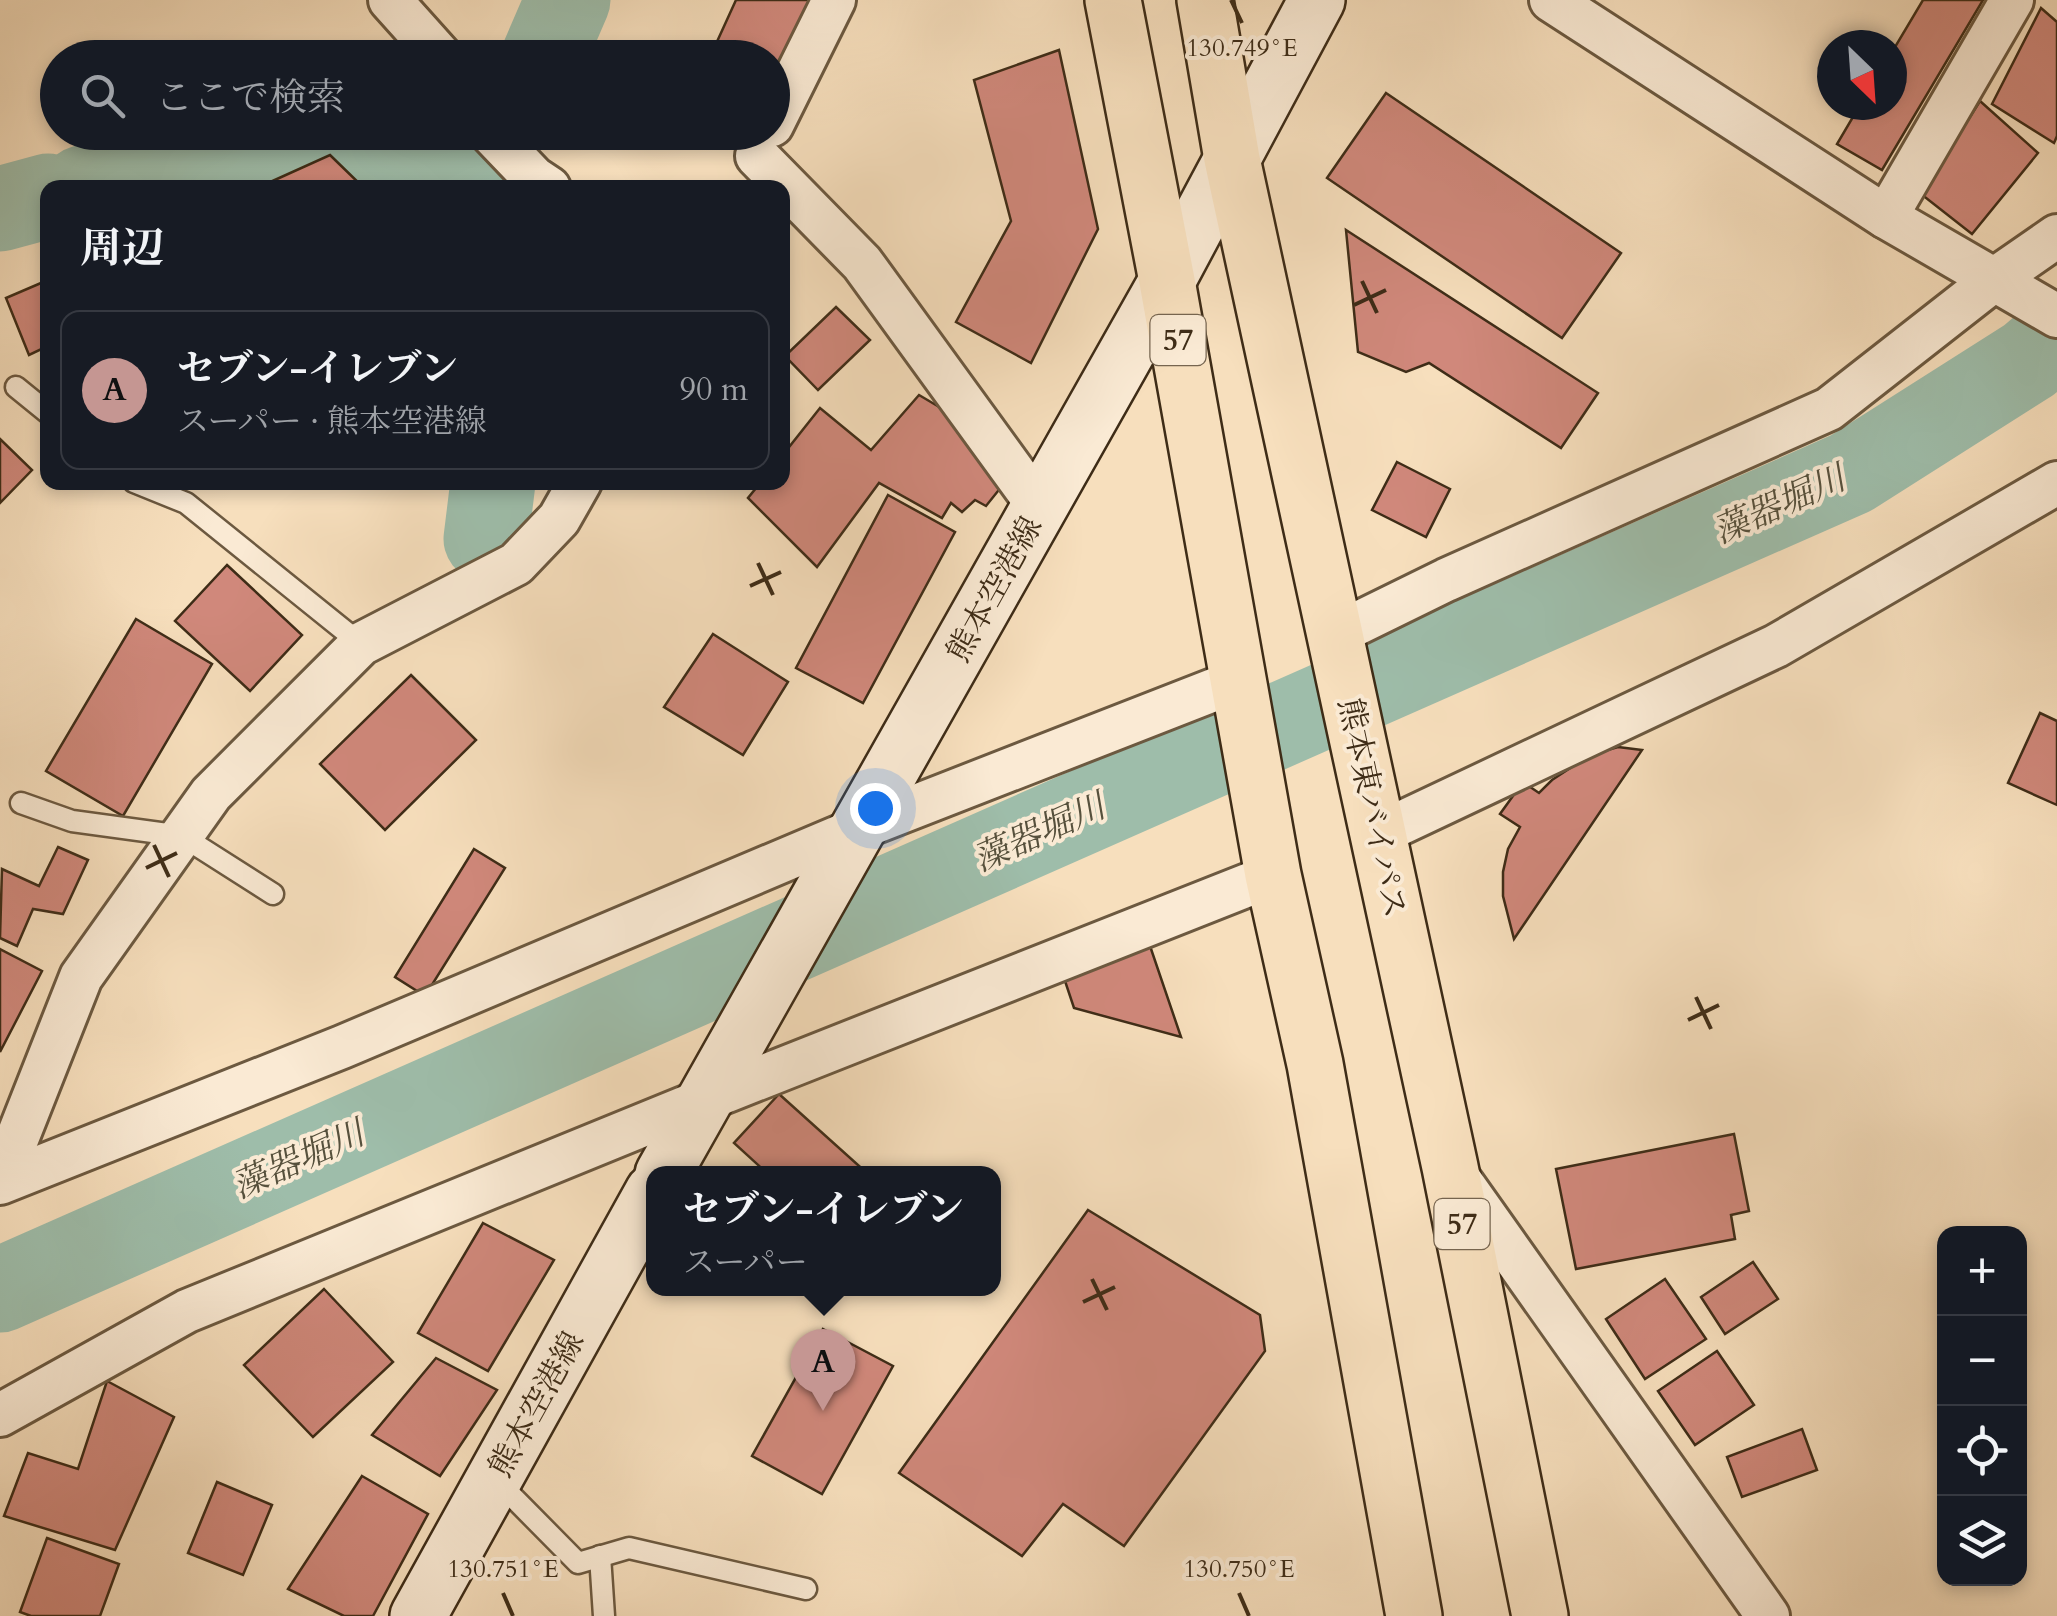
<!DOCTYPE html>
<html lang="ja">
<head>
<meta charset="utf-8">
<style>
  :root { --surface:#171b24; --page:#20242c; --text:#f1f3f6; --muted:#9ea1a6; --line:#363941; --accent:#c59692 }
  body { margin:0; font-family:Cardo,"Noto Serif JP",serif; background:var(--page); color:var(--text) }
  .controls { position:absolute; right:30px; bottom:30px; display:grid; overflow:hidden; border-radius:20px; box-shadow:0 5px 15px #0003 }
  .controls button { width:90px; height:90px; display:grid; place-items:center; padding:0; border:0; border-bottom:2px solid var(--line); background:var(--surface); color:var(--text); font:50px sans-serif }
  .compass { position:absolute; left:1817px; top:30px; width:90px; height:90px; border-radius:50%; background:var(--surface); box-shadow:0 5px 15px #0003; rotate:155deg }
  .you { position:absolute; left:875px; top:808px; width:35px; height:35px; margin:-25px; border:8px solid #fff; border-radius:50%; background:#1a73e8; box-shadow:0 0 0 15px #1a73e833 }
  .badge { display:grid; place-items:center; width:65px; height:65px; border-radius:50%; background:var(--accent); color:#111; font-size:32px; font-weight:700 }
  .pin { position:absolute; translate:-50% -82px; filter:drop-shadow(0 2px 5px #0008) }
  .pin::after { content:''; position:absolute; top:52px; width:35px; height:30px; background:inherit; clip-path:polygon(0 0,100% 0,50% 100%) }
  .popup { position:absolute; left:646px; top:1166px; width:355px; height:130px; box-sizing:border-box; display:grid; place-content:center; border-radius:20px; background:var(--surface); filter:drop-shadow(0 2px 8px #0005); font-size:32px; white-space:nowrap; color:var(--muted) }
  .popup b { font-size:38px; color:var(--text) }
  .popup::after { content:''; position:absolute; left:50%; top:100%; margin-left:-20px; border:20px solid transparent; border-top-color:var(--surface) }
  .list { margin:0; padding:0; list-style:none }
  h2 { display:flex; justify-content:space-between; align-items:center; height:130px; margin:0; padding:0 40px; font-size:42px }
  h2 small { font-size:32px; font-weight:400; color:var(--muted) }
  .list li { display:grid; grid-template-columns:65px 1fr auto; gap:30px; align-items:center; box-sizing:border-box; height:160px; margin:0 20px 20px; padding:0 20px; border:2px solid var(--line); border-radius:20px }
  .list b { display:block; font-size:38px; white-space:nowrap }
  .list p { margin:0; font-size:32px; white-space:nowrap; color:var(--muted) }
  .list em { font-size:32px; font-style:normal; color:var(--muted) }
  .icon { flex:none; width:55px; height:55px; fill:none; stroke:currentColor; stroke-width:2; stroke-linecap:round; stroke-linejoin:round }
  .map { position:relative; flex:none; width:2057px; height:1616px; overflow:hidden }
  .search { position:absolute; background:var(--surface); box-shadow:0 5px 15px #0003; left:40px; top:40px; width:750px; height:110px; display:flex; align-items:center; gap:25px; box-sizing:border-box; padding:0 35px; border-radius:55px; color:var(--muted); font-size:38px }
  .panel { position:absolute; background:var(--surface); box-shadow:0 5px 15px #0003; left:40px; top:180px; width:750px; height:310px; border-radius:20px }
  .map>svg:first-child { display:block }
</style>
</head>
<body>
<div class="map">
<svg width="2057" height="1616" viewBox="0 0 2057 1616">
  <rect width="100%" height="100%" fill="#f7dfbd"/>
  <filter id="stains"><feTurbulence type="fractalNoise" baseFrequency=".002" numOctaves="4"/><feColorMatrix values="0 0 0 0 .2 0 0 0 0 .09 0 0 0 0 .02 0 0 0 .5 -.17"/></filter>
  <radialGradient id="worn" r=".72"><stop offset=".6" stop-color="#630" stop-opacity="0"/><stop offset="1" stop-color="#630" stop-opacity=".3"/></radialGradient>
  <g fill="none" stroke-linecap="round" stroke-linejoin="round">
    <g stroke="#9ebdaa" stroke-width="85">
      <path d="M543 58 568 0"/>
      <path d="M83 188 264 137 405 152 495 188"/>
      <path d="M0 209 48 196"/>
      <path d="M486 539 493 482"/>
      <path d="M0 1290 1851 473 2029 360 2057 336"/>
    </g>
  </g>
  <g fill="#d0887b" stroke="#3e2c17" stroke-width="2.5">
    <path d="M736 0H810L772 80V58L710 57Z"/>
    <path d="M1923 0H1983L1882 170 1837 144 1860 105H1892V52Z"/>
    <path d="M2041 8 2057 22V136L2054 143 1992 104Z"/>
    <path d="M1059 50 1098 229 1031 363 956 322 1011 221 974 80Z"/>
    <path d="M1386 93 1621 253 1562 338 1327 178Z"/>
    <path d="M1980 101 2038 153 1972 234 1921 194Z"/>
    <path d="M330 155 364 188H257Z"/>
    <path d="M1346 230 1598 393 1561 448 1429 363 1406 372 1358 352Z"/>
    <path d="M48 280V346L29 355 6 298Z"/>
    <path d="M836 307 870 340 818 390 785 356Z"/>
    <path d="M919 395 978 430 1010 476 986 506 975 500 962 512 951 503 942 518 879 483 817 567 748 498 761 482H782V456L820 408 871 450Z"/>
    <path d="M0 439 32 470 0 503Z"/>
    <path d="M1397 462 1450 489 1426 537 1372 510Z"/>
    <path d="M888 495 955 532 863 703 796 668Z"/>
    <path d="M227 565 302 635 250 691 175 621Z"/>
    <path d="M136 619 212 664 123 816 46 771Z"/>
    <path d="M713 634 788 682 743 755 664 707Z"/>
    <path d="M411 675 476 740 385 830 320 764Z"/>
    <path d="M2040 713 2057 721V805L2008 783Z"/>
    <path d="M1618 747 1642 750 1514 939 1503 896V872L1508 849 1520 827 1500 814 1523 782 1539 793 1552 780 1590 755Z"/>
    <path d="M58 847 88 860 63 914 33 909 17 946 0 938 2 869 39 886Z"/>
    <path d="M474 849 505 868 425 996 395 977Z"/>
    <path d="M1149 943 1181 1037 1074 1008 1062 972Z"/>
    <path d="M0 949 42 971 0 1052Z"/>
    <path d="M779 1094 868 1174H768L734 1143Z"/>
    <path d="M1734 1134 1749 1211 1731 1215 1735 1239 1576 1269 1556 1169Z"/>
    <path d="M1088 1210 1260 1315 1265 1351 1124 1546 1063 1504 1022 1556 899 1473Z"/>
    <path d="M483 1223 554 1260 488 1371 418 1333Z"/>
    <path d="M1753 1262 1778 1299 1725 1334 1701 1297Z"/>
    <path d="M1665 1279 1706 1339 1645 1379 1606 1319Z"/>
    <path d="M324 1289 393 1362 313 1437 244 1365Z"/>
    <path d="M823 1329 893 1366 822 1494 752 1456Z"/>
    <path d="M1717 1351 1754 1405 1695 1445 1658 1391Z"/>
    <path d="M436 1358 497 1390 440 1476 372 1435Z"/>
    <path d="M107 1381 174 1417 115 1550 4 1516 28 1453 78 1469Z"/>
    <path d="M1802 1429 1817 1470 1742 1497 1727 1457Z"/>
    <path d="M362 1476 428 1514 373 1616H344L288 1589Z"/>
    <path d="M217 1482 272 1505 243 1575 188 1553Z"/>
    <path d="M47 1538 119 1564 100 1616H31L20 1612Z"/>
  </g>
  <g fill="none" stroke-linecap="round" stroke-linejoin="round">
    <defs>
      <g id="lane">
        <path d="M16 387 48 413"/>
        <path d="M134 482 186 503 361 644"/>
        <path d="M21 803 72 821 182 836 273 894"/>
        <path d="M496 1480 578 1563 629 1548 806 1589"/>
        <path d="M600 1556 604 1616"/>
      </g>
      <g id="street">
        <path d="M390 0 442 58"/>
        <path d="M1551 0 1886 217 2057 316"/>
        <path d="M772 125 834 0"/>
        <path d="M490 132 534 178 549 188"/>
        <path d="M757 156 862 263 1040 508"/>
        <path d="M1886 217 2012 0"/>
        <path d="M1336 634 1446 580 1829 409 1995 279 2057 236"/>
        <path d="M1378 834 1776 646 2057 483"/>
        <path d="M1457 1176 1768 1616"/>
        <path d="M0 1182 81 977 211 794 361 644 516 564 559 519 580 482"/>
        <path d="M0 1183 342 1047 860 828 1239 680"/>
        <path d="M0 1415 187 1311 704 1100 1273 875"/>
      </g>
      <g id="secondary">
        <path d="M663 1174 1167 281 1317 0"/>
        <path d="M418 1616 653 1192"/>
      </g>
      <g id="highway">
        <path d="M1113 0 1167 281 1273 875 1315 1064 1414 1616"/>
        <path d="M1205 0 1232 159 1450 1167 1540 1616"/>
      </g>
    </defs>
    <use href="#lane" stroke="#6c5940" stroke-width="25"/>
    <use href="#street" stroke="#6c5940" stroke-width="48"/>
    <use href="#secondary" stroke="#3e2c17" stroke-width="60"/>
    <use href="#highway" stroke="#3e2c17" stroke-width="60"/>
    <use href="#lane" stroke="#faead4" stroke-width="20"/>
    <use href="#street" stroke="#faead4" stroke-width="42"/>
    <use href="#secondary" stroke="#faead4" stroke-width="55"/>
    <use href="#highway" stroke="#f7dfbd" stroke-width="55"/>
  </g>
  <path fill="none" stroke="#3e2c17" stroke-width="4" d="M1231 0 1242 23M1362 281 1377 313M1354 305 1386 290M758 563 773 595M750 586 781 572M154 845 169 877M146 868 177 853M1696 997 1711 1029M1688 1020 1719 1005M1092 1279 1107 1310M1083 1302 1115 1287M503 1593 513 1616M1239 1593 1249 1616"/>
  <g text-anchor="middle" stroke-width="8" stroke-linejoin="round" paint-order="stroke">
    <g fill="#faead4" stroke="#766550" stroke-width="2.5">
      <rect x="1150.5" y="315" width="55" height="50" rx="8"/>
      <rect x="1434.5" y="1199" width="55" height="50" rx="8"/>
    </g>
    <g font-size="30" font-weight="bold" fill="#3e2c17">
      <text x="1178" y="350">57</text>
      <text x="1462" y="1234">57</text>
    </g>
    <g font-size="32" fill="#3e2c17" stroke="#faead4">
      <text transform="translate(994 589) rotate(-61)" y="11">熊本空港線</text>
      <text transform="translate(1373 808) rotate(78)" y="11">熊本東バイパス</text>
      <text transform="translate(536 1404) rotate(-61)" y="11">熊本空港線</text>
    </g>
    <g font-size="35" font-style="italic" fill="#56503c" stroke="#faead4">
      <text transform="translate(1779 504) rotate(-24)" y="12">藻器堀川</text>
      <text transform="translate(1039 832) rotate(-24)" y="12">藻器堀川</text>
      <text transform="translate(298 1159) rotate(-24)" y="12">藻器堀川</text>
    </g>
  </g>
  <g font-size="25" text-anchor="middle" fill="#3e2c17" stroke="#faead4" stroke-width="8" stroke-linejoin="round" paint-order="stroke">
    <text x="1242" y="56">130.749°E</text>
    <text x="503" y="1577">130.751°E</text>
    <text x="1239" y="1577">130.750°E</text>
  </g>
  <rect width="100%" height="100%" filter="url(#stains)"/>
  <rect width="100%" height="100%" fill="url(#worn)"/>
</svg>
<div class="controls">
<button>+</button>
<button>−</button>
<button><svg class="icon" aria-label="locate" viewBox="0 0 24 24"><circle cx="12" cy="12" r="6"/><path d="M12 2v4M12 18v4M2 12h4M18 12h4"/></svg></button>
<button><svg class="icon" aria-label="layers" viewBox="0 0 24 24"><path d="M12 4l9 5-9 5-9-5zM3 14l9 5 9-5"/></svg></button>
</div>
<svg class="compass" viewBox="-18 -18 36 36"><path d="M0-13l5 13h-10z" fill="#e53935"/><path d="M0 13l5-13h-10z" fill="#9ea1a6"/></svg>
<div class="you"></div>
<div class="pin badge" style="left:823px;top:1411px">A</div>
<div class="popup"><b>セブン-イレブン</b>スーパー</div>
<div class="search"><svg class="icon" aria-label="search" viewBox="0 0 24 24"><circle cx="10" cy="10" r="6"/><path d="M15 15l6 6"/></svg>ここで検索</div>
<section class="panel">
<h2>周辺<small></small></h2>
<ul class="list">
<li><span class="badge">A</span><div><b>セブン-イレブン</b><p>スーパー · 熊本空港線</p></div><em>90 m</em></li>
</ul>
</section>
</div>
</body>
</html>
